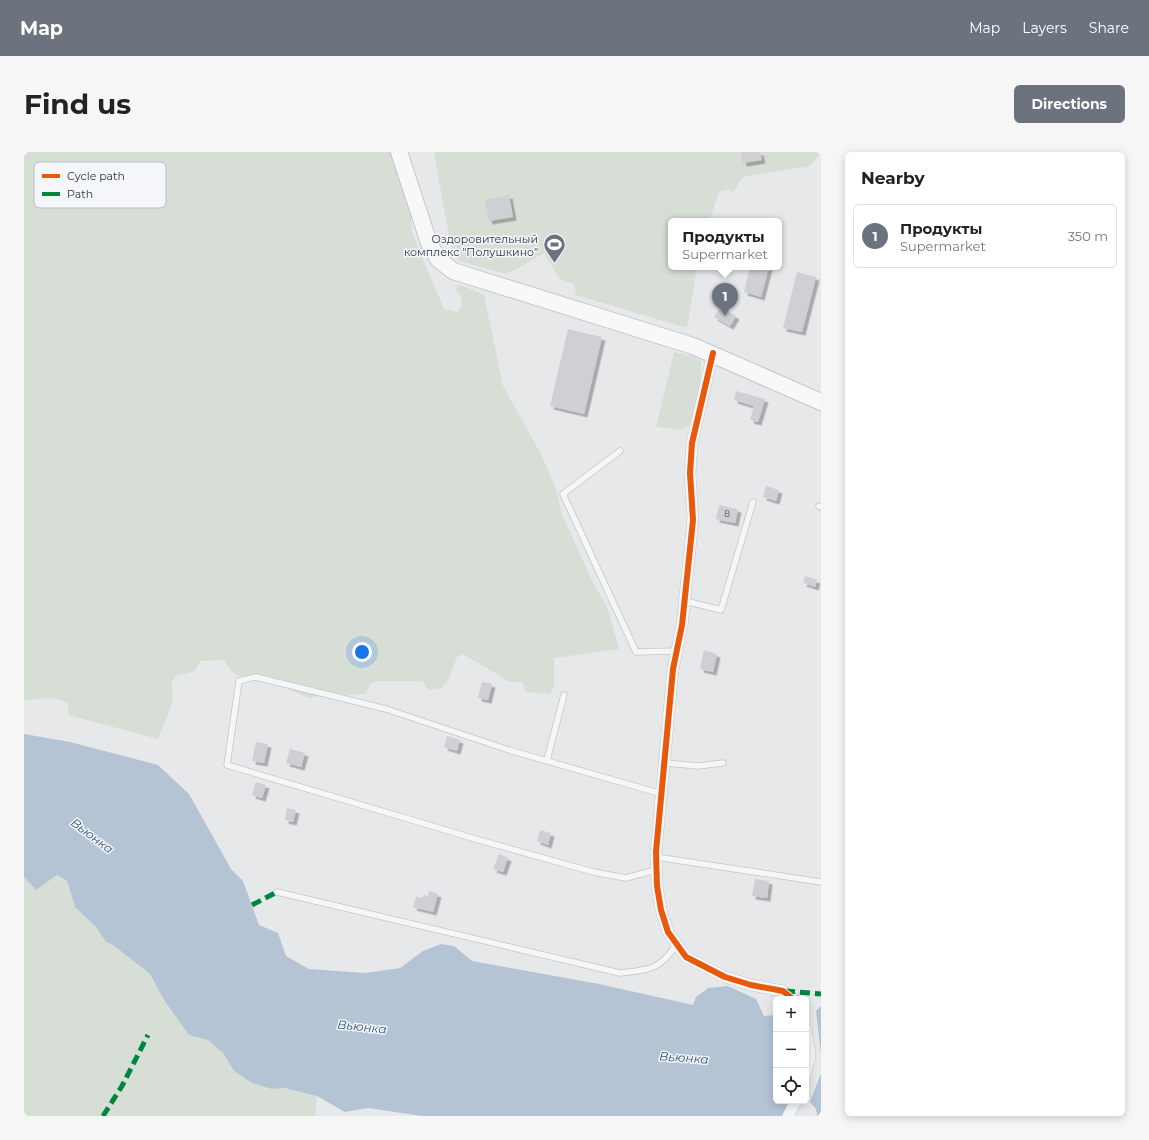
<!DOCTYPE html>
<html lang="en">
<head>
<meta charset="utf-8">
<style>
  :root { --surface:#fff; --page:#f6f6f6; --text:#222; --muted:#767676; --line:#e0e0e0; --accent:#6c737f }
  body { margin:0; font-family:Montserrat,sans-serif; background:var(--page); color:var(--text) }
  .controls { position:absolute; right:12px; bottom:12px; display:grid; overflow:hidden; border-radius:6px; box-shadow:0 2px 10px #0003 }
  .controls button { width:36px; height:36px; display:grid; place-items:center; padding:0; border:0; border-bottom:1px solid var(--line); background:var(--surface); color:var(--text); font:20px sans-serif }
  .you { position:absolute; left:338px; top:500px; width:14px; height:14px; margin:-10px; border:3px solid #fff; border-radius:50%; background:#1a73e8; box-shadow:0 0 0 6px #1a73e833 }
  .badge { display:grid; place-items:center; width:26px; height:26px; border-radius:50%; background:var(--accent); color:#fff; font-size:13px; font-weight:700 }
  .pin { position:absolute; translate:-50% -33px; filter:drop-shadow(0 1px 2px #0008) }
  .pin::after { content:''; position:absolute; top:21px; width:14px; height:12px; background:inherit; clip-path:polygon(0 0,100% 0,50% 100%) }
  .popup { position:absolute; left:644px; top:66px; width:114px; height:52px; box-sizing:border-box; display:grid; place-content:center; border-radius:6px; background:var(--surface); filter:drop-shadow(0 1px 3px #0005); font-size:13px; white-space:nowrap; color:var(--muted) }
  .popup b { font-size:15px; color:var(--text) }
  .popup::after { content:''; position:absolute; left:50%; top:100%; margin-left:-8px; border:8px solid transparent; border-top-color:var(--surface) }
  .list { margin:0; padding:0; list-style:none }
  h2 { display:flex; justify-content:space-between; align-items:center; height:52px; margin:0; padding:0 16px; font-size:17px }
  h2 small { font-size:13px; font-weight:400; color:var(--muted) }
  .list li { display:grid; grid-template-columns:26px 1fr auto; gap:12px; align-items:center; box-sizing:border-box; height:64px; margin:0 8px 8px; padding:0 8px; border:1px solid var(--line); border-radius:6px }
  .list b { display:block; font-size:15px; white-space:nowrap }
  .list p { margin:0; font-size:13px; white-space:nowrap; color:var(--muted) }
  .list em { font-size:13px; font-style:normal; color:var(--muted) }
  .icon { flex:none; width:22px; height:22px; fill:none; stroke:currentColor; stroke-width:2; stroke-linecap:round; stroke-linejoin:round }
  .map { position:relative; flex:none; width:797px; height:964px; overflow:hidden; border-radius:6px }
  header { display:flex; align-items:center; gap:24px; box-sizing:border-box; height:56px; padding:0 20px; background:var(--accent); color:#fff }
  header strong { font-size:19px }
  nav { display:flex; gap:22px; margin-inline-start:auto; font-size:14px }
  .intro { display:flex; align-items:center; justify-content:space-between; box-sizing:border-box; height:96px; padding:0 24px }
  h1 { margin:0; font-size:28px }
  .button { padding:10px 18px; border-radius:6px; background:var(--accent); color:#fff; font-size:14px; font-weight:700 }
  main { display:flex; gap:24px; padding:0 24px }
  aside { flex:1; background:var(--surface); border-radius:6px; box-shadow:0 2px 10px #0003 }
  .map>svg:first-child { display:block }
</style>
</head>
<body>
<header>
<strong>Map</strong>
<nav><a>Map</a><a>Layers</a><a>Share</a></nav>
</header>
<div class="intro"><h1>Find us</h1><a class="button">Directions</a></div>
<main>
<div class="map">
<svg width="797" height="964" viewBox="0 0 797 964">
  <defs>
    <filter id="shadow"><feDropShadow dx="3.5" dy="3.5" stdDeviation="0" flood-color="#0004"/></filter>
  </defs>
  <rect width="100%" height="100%" fill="#e6e8ea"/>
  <g fill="#d6ded6">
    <path d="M0 0H367L387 62 388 81 420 157 433 160 438 152 436 143 432 139 433 134 437 133 460 143 479 234 518 304 532 337 538 362 568 429 583 455 595 497 530 506V535L526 542 502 540 498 530H486L439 502 433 505 425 526 418 536 405 538 398 529H354L346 532 342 542 324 543 308 540 285 546 266 538 257 527C244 525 220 529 210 521 206 519 203 512 200 508L176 509 171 519 153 523 148 529 149 549 134 587 45 563 43 550 30 546 0 548Z"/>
    <path d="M410 0H797L786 14 719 25 709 40 701 37 695 40 685 69H647V115H673L663 176 552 143 550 132 536 127 520 101 483 122 435 109 428 101Z"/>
    <path d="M650 200 667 204 677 209 676 234 668 271 658 278 632 275Z"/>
    <path d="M33 723 43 729 51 755 71 774 82 790 89 793 126 822 140 848 165 883 184 888 199 901 210 919 248 937 261 936 293 944 291 964H0V725L12 738Z"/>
  </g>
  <g fill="#b4c4d5">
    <path d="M0 582 46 590 134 613 165 642 207 717 219 729 235 773 254 781 262 804 285 817 341 821 376 816 399 799 417 792 430 794 448 809 575 832 669 853 672 845 684 836 704 834 732 847 740 864 752 863V949H766L760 964H398L344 956 321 960 293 944 261 936 248 937 228 931 210 919 199 901 184 888 165 883 140 848 126 822 89 793 82 790 71 774 51 755 43 729 33 723 12 738 0 725Z"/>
    <path d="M797 854V903L792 859Z"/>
    <path d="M797 921V964H793L792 957 786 950Z"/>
  </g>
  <g fill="#ced0d3" filter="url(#shadow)">
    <path d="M717 0H736L738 8 719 11Z"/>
    <path d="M485 43 489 65 465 69 461 48Z"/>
    <path d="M726 115H745L737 145 720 140Z"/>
    <path d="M773 120 792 125 778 180 759 176Z"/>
    <path d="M696 155 712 164 706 174 690 165Z"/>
    <path d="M544 177 578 185 560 262 526 254Z"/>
    <path d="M712 239 741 247 734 270 726 268 730 254 710 248Z"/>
    <path d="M742 334 755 338 752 349 739 345Z"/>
    <path d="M695 353 714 357 711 371 692 367Z"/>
    <path d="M781 424 793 428 791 435 779 431Z"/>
    <path d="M680 498 693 502 689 520 676 517Z"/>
    <path d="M458 530 468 532 464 548 454 546Z"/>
    <path d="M423 584 436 588 433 599 420 595Z"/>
    <path d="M232 590 244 592 240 611 228 609Z"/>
    <path d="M266 597 281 601 277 615 262 611Z"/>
    <path d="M232 630 242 633 238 646 228 643Z"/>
    <path d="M263 656 272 658 269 670 261 668Z"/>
    <path d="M516 678 527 681 524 693 513 689Z"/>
    <path d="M475 702 484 706 479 720 469 717Z"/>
    <path d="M731 727 745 729 743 746 728 744Z"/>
    <path d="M405 739 414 742 409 760 389 755 392 745 398 746 399 743 404 744Z"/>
  </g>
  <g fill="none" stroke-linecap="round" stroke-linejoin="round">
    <defs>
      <g id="lane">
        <path d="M596 299 539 342 612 500 653 499"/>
        <path d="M795 354 797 355"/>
        <path d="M661 449 697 458 729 350"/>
        <path d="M523 608 540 543"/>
        <path d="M641 611 674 614 699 611"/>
        <path d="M632 705 797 730"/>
        <path d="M632 718 602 726 569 720 455 688 203 613 215 529 232 525 362 557 485 598 638 642"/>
        <path d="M253 740 596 821C624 818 636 818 652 793"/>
      </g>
      <g id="street">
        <path d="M689 201 668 291 666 321 669 368 658 473 649 517 632 700 633 734 637 758 644 780 662 805 701 825 727 833 759 839 769 847"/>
        <path d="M782 877 786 904 782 921"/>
        <path d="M764 964 772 949"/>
      </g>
      <path id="secondary" d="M375 0 405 91 414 107 429 119 669 194 797 250"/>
    </defs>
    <use href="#lane" stroke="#c4c6c8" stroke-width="7"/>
    <use href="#street" stroke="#c4c6c8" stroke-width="12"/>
    <use href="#secondary" stroke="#c4c6c8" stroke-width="18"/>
    <use href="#lane" stroke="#f5f6f7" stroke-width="5.5"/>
    <use href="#street" stroke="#f5f6f7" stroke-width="11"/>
    <use href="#secondary" stroke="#f8f8f8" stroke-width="16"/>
    <g stroke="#00873e" stroke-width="5" stroke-dasharray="10 5" stroke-linecap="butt">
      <path d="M228 753 253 740"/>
      <path d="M761 839 797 842"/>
      <path d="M79 964 98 934 124 883"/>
    </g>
    <defs>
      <path id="cycleway" d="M689 201 668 291 666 321 669 368 658 473 649 517 632 700 633 734 637 758 644 780 662 805 701 825 727 833 759 839 769 847"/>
    </defs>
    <use href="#cycleway" stroke="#f4f6f9" stroke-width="8"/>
    <use href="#cycleway" stroke="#e8590c" stroke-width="6"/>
  </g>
  <defs>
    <symbol id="stadium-pin" viewBox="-11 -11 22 30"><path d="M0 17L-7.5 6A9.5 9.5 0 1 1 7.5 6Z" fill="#6c737f" stroke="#f4f6f9"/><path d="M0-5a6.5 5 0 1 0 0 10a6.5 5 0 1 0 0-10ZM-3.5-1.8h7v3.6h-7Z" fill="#fff"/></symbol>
  </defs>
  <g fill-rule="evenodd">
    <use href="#stadium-pin" x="518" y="80" width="25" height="34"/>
  </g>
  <g text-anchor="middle" stroke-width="3" stroke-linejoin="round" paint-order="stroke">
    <g font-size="9" fill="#545c69">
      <text x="703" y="365">8</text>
    </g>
    <g font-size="11" fill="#2b3445" stroke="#f4f6f9" text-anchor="end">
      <text x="514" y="91">Оздоровительный<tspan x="514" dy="13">комплекс "Полушкино"</tspan></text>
    </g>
    <g font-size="12" font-style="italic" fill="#34527a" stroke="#f4f6f9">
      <text transform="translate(68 684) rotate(37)" y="4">Вьюнка</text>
      <text transform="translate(338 875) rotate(6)" y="4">Вьюнка</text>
      <text transform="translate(660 906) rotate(4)" y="4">Вьюнка</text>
    </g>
  </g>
  <rect x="10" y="10" width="132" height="46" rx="6" fill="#f4f6f9" stroke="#b8bcc3" stroke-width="1"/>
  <rect x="18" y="22" width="18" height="4" fill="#e8590c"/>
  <rect x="18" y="40" width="18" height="4" fill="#00873e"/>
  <g font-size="11" fill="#2b3445">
    <text x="43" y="28">Cycle path</text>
    <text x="43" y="46">Path</text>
  </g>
</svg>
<div class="controls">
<button>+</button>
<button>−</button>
<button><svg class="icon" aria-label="locate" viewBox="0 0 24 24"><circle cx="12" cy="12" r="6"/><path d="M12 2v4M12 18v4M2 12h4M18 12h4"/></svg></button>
</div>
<div class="you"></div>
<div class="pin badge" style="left:701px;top:164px">1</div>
<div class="popup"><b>Продукты</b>Supermarket</div>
</div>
<aside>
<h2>Nearby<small></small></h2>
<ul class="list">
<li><span class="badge">1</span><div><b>Продукты</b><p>Supermarket</p></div><em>350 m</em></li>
</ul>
</aside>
</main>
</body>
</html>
